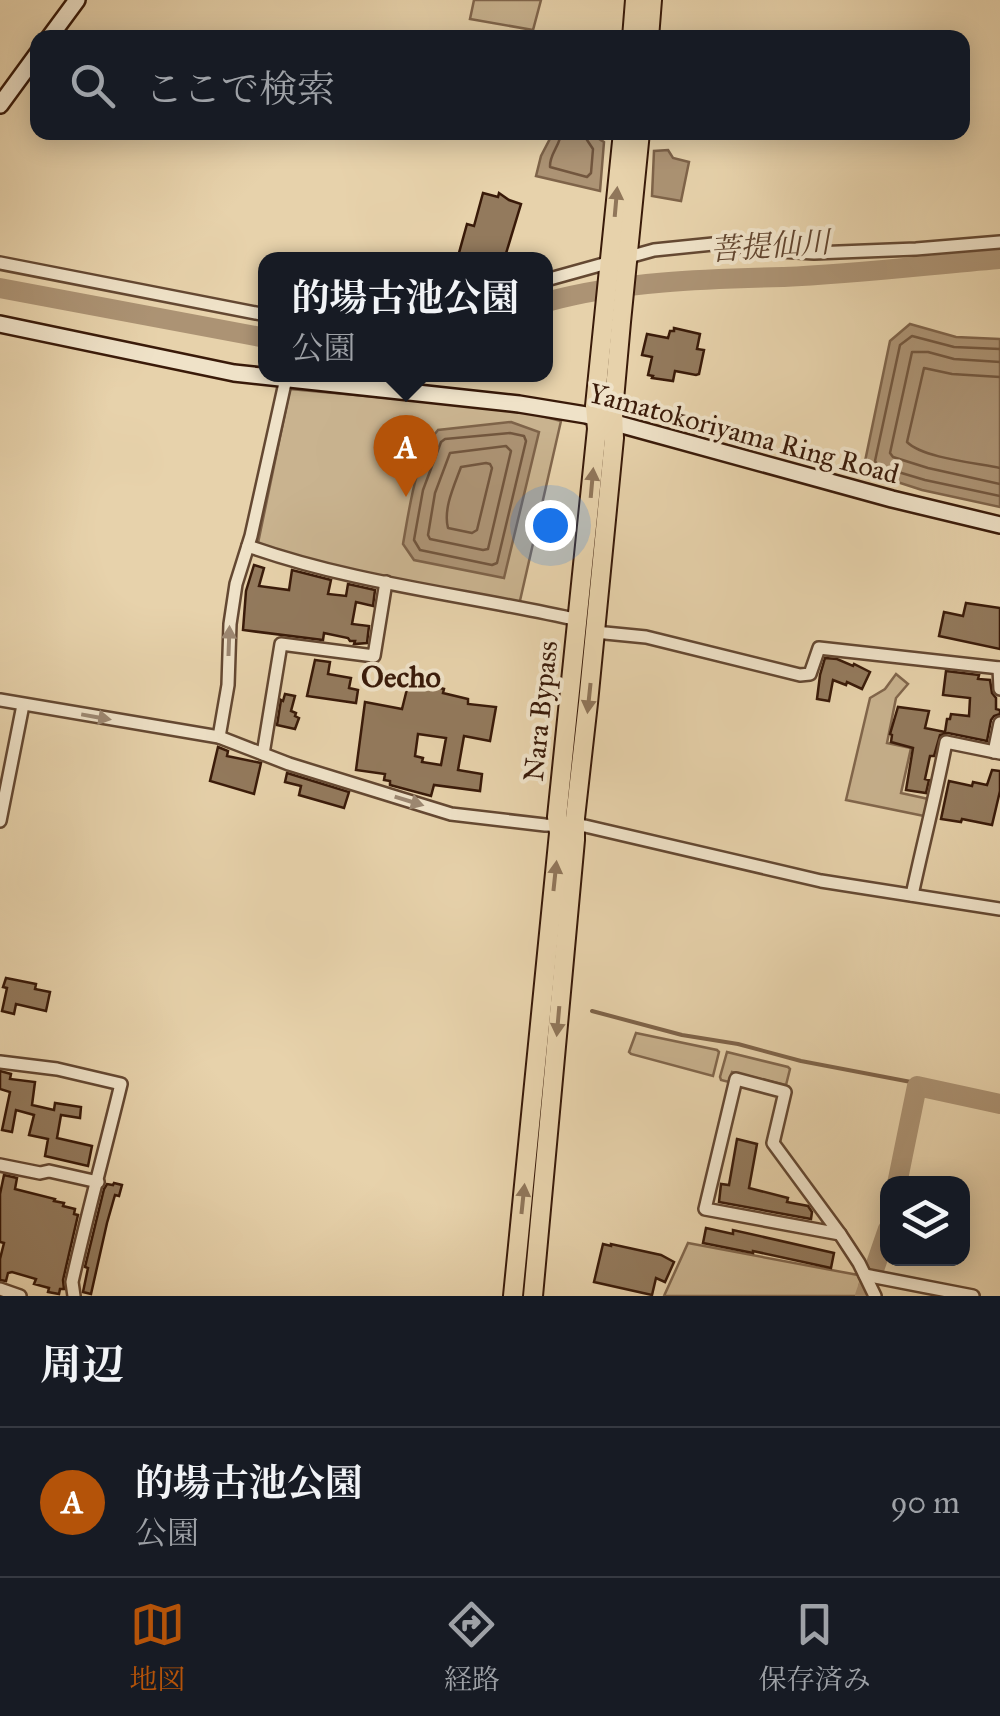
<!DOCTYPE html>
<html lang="ja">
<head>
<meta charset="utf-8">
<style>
  :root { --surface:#171b24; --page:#242831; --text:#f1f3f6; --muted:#9ea1a6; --line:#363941; --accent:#b45309 }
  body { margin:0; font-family:"IM FELL Great Primer","Noto Serif JP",serif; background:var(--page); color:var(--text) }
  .controls { position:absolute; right:30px; bottom:30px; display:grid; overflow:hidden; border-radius:20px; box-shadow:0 5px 25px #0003 }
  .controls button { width:90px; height:90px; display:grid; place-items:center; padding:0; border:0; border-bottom:2px solid var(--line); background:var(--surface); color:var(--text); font:50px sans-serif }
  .you { position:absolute; left:550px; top:525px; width:35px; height:35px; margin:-25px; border:8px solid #fff; border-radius:50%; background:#1a73e8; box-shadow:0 0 0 15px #1a73e833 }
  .badge { display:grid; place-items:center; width:65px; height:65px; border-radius:50%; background:var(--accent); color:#fff; font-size:32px; font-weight:700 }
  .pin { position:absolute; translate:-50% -82px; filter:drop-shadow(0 2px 5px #0008) }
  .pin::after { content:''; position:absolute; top:52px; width:35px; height:30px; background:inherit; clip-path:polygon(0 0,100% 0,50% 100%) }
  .popup { position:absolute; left:258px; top:252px; width:295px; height:130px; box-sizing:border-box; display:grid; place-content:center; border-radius:20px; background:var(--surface); filter:drop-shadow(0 2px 8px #0005); font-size:32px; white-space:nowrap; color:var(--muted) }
  .popup b { font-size:38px; color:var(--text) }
  .popup::after { content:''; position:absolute; left:50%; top:100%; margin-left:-20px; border:20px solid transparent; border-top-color:var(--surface) }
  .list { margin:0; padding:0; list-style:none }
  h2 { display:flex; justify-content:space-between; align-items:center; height:130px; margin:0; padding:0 40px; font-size:42px }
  h2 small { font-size:32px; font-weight:400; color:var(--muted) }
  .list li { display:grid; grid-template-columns:65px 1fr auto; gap:30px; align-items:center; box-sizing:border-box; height:150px; padding:0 40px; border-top:2px solid var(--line) }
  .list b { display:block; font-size:38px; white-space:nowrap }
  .list p { margin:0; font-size:32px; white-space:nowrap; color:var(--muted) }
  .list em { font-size:32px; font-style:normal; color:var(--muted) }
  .icon { flex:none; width:55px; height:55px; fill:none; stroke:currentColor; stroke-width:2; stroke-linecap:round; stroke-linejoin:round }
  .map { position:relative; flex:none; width:1000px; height:1296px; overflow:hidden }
  .search { position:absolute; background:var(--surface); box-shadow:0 5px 25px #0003; left:30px; right:30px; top:30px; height:110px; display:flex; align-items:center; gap:25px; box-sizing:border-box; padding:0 35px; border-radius:20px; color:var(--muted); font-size:38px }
  .sheet { height:280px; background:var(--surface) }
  nav { display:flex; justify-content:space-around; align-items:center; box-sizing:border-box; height:140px; border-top:2px solid var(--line); background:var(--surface); font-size:28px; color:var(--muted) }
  nav a { display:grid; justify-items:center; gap:5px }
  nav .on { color:var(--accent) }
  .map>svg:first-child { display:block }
</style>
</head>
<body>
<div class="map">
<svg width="1000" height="1296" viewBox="0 0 1000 1296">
  <rect width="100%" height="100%" fill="#e7d2ab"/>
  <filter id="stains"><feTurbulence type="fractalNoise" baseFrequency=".002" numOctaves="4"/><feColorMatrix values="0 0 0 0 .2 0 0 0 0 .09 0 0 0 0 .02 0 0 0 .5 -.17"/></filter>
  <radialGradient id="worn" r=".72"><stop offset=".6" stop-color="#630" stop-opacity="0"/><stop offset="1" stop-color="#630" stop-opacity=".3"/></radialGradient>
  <g fill="#c9b38f" stroke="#81664c" stroke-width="2.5">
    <path d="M474 0H541L533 30 470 19Z"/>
    <path d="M290 389 519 410 561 421 519 605 295 559 258 543Z"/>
    <path d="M896 674 908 684 896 698 887 743 911 748 901 793 933 800 929 817 846 800 870 698 885 689Z"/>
    <path d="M636 1033 717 1050 719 1052 713 1076 631 1054 629 1052Z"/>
    <path d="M727 1052 788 1067 790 1069 786 1085 732 1072 729 1082 721 1080 720 1077Z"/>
    <path d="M688 1243 858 1275 861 1278 858 1296H664Z"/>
  </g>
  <g fill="#ac9374" stroke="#7e6349" stroke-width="2.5">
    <path d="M553 133C571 132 588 131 604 142L600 191 536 176 541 156Z"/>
    <path d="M668 150 673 158 689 162 681 201 652 196 654 151Z"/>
    <path d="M910 324 956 337 1000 339V507L922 490 863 471 890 341Z"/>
    <path d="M511 422 539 432 504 578 414 560 403 544C409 511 416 455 438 430Z"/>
  </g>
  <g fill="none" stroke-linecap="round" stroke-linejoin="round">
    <g stroke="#72563e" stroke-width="2.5">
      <path d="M561 132C561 145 549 154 550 167L587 177 591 173 593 149 587 140 586 132"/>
      <path d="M1000 349 954 347 912 336 900 345 875 461 878 466 925 480 1000 496"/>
      <path d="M1000 362 954 359 928 352H912L890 453 893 457 928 468 1000 484"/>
      <path d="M1000 377 952 374 924 368 907 442C923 458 976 463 1000 468"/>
      <path d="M510 433 524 436 526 441 497 563 492 565 420 550 414 540 423 490 441 442 445 439Z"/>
      <path d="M506 446 511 451 488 549 483 550 430 539 428 535 435 493 450 453Z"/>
      <path d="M486 463 490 464 492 468 477 530 472 533 448 528C443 509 454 486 461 467Z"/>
    </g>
    <path stroke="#7e6349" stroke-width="4" d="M592 1011 682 1035 738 1044 801 1061 911 1082 917 1086"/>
    <g stroke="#ac9374" stroke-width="20">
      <path d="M0 288 266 338"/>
      <path d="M546 302C622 281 705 279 784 277 856 274 928 265 1000 259"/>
      <path d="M897 1184 917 1086 1000 1104"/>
      <path d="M865 1296 888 1229"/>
    </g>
  </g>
  <g fill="#937a5d" stroke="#391a09" stroke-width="2.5" fill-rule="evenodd">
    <path d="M483 193 498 197 499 193 509 200 521 204 504 260H457L467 224 474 226Z"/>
    <path d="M674 328 700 334 697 349 704 350 699 374 696 375 675 371 673 381 652 378 653 376 648 375 652 357 642 355 647 334 668 338 670 331H674Z"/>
    <path d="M254 565 264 568 259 586 289 590 292 570 331 580 328 594 346 596 348 584 375 590 373 606 356 602 352 624 369 626 367 643 354 644 355 641H350L348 638 324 633 323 640 243 630 246 591Z"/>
    <path d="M966 603 1000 608V649L939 636 944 612 963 616Z"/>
    <path d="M825 658 837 659 853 666 854 664 870 672 862 689 847 682 846 685 833 680 829 701 817 699 820 675Z"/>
    <path d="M315 660 330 662 328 674 351 678 349 688 358 690 356 703 307 696Z"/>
    <path d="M946 671 979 675 978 679 990 680 992 693 996 698V709L1000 710V714L994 716 991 720 987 741 948 733 940 735 934 756H930L925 779 929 780 926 793 906 790 913 748 891 742 892 735 890 734 898 707 929 711 925 728 945 732 947 719H950L951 714 969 716 970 698 943 695Z"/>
    <path d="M425 684 444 689 443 693 468 699V704L496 707 490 741 464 736 458 770 482 774 480 791 434 785 431 796 390 785V781L384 780 385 774 356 770 365 702 402 709 408 685 424 689ZM418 734 446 738 441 765 422 762 423 758 415 756Z"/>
    <path d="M285 694 295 696 291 711 296 713 295 716 299 718 295 729 277 725 281 700 283 701Z"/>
    <path d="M218 747 228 751 227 756 261 763 254 794 210 781Z"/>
    <path d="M992 770 1000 771V791L992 825 962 819 961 822 941 819 949 781 972 786 973 782 987 785Z"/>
    <path d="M287 773 349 792 344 808 299 795 301 786 285 782Z"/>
    <path d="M6 978 36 984 35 989 50 992 46 1011 16 1004 14 1014 2 1011 7 988 3 987Z"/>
    <path d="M0 1071 11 1074 10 1079 35 1082 32 1105 54 1110 55 1103 81 1107 80 1118 61 1115 57 1138 92 1146 88 1166 45 1156 48 1139 29 1135 34 1115 16 1110 12 1132 2 1130 10 1092 0 1089Z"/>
    <path d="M737 1139 757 1144 749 1188 788 1198 787 1202 808 1206 812 1212 811 1219 719 1202 721 1184 729 1185Z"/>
    <path d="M4 1175 17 1178 15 1189 55 1199 54 1201 64 1203 63 1206 75 1209 74 1214 78 1215 63 1280 64 1289H60L59 1294 48 1292 49 1288 34 1284 36 1279 12 1272 8 1273 6 1281 0 1280V1259L4 1243 0 1242V1194Z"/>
    <path d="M114 1183 122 1185 119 1196 115 1195 107 1223 91 1294 83 1292 88 1268 85 1267 104 1189 107 1184 113 1185Z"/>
    <path d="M706 1228 733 1234V1230L834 1253 831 1268 753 1251V1253L703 1243Z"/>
    <path d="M603 1244 611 1246V1244L661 1255 674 1262 665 1282 656 1278 652 1295 594 1282Z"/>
  </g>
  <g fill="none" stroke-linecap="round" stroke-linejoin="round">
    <defs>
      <g id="minor">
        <path d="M0 263 266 315"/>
        <path d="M546 280 654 250 713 244 760 250 814 253 916 249 1000 242"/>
        <path d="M248 546C355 584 468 595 578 620"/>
        <path d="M595 632 646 637 800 675 810 674 819 648 1000 668"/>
        <path d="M999 668 1000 689"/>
        <path d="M0 700 219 737 289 764 451 814 545 825 585 826 821 881 1000 909"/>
        <path d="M219 737 228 685 230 624 236 584 251 536 287 374"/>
        <path d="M994 752 1000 723"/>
        <path d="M263 754 281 644 374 656 386 582"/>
        <path d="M0 821 23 705"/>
        <path d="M912 895C923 844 936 794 946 742L1000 753"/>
        <path d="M0 1062 57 1069 121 1084C105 1150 87 1215 72 1282L74 1296"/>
        <path d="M736 1079 785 1092 773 1143 840 1234 705 1209Z"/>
        <path d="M0 1165 40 1173 49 1171 98 1182"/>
        <path d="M840 1234 859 1263 875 1296"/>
        <path d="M865 1275 973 1296"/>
        <path d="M0 1289 20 1296"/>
      </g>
      <g id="secondary">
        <path d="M49 38 77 0"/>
        <path d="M0 105 38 53"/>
        <path d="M0 324 234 373 519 404 586 415 892 499 1000 525"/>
      </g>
      <g id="trunk">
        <path d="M632 38 635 0"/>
        <path d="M649 38 652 0"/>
        <path d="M513 1296 559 833 557 817C570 688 584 558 597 429L595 406 623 132"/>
        <path d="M533 1296 575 840V818L588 703 614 438 613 411 621 322 640 132"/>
      </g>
    </defs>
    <use href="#minor" stroke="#644832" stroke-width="16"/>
    <use href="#secondary" stroke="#391a09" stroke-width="20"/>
    <use href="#trunk" stroke="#391a09" stroke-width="22"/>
    <use href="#minor" stroke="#efe2c8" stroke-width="11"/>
    <use href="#secondary" stroke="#efe2c8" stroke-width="15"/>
    <use href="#trunk" stroke="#e7d2ab" stroke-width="18"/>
  </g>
  <defs><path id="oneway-solid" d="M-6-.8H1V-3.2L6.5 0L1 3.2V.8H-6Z" transform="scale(2.5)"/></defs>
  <g fill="#90765a">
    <use href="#oneway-solid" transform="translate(616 202) rotate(-85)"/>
    <use href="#oneway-solid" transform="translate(592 483) rotate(-85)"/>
    <use href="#oneway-solid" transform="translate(589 698) rotate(96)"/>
    <use href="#oneway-solid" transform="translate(555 876) rotate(-84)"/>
    <use href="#oneway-solid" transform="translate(558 1021) rotate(95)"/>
    <use href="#oneway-solid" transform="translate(523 1199) rotate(-84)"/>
  </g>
  <g fill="#9d8872">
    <use href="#oneway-solid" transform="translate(229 641) rotate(-88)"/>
    <use href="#oneway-solid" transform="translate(96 717) rotate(10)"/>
    <use href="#oneway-solid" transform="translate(409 801) rotate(17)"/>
  </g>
  <g text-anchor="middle" stroke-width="8" stroke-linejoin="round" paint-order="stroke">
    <g font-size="28" fill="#391a09" stroke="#efe2c8">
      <text transform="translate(744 433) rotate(15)" y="10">Yamatokoriyama Ring Road</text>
      <text transform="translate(540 711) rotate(-84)" y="10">Nara Bypass</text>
    </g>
    <g font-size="30" font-style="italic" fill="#61442e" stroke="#efe2c8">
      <text transform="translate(770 246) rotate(-4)" y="10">菩提仙川</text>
    </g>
    <g font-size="30" font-weight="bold" fill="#391a09" stroke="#efe2c8">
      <text x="401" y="687">Oecho</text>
    </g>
  </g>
  <rect width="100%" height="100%" filter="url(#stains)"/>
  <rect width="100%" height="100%" fill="url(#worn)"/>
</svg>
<div class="controls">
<button><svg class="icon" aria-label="layers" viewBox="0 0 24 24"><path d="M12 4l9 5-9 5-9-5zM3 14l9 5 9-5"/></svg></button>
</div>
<div class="you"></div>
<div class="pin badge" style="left:406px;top:497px">A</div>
<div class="popup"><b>的場古池公園</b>公園</div>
<div class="search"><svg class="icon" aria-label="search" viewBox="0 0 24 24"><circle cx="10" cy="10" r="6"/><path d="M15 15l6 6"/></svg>ここで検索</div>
</div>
<section class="sheet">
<h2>周辺<small></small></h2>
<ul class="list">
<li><span class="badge">A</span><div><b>的場古池公園</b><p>公園</p></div><em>90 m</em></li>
</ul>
</section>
<nav>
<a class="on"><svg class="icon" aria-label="map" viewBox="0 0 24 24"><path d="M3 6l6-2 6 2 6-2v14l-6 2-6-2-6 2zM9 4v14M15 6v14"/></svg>地図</a>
<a><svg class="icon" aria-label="directions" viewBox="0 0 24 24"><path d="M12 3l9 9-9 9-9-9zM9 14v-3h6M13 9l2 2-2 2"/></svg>経路</a>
<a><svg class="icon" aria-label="saved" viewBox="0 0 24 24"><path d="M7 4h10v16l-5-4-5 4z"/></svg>保存済み</a>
</nav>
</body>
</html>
